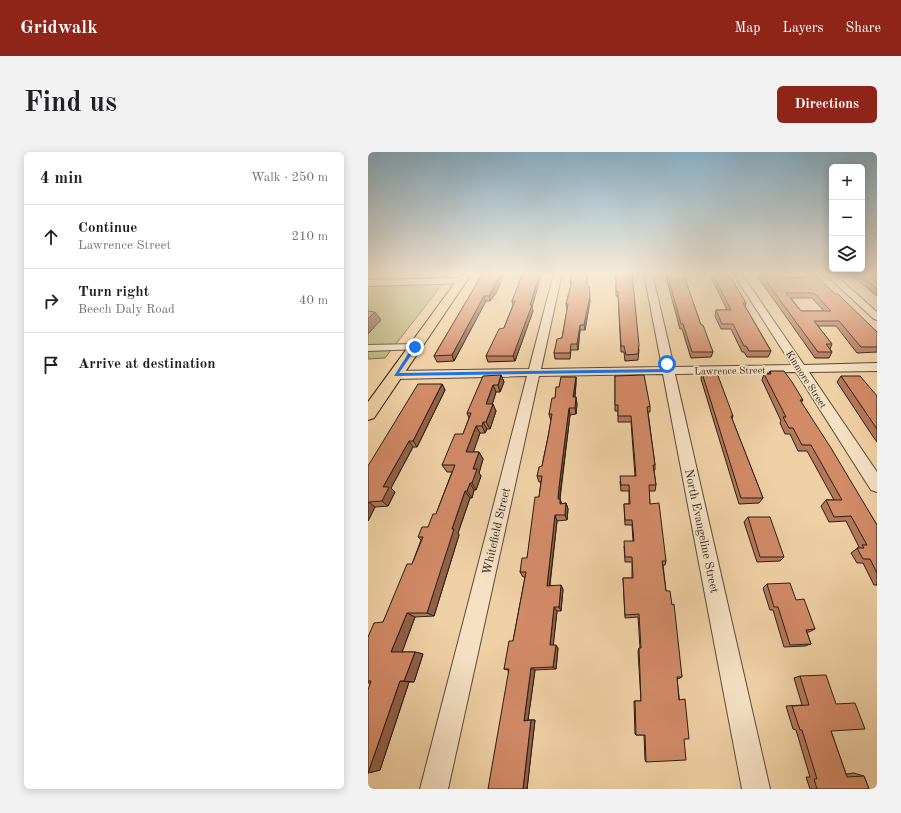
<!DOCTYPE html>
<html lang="en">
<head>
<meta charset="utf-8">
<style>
  :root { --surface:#fff; --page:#f2f2f2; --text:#202124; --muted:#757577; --line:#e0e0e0; --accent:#8f2418 }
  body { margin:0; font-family:"Old Standard TT",serif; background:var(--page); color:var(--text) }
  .controls { position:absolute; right:12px; top:12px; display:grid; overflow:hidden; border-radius:6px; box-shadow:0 2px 10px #0003 }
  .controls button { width:36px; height:36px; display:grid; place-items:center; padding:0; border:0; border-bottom:1px solid var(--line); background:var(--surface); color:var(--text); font:20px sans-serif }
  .stop { position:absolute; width:12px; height:12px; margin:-9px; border:3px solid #1a73e8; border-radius:50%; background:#fff }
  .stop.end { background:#1a73e8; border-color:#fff; box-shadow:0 1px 4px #0008 }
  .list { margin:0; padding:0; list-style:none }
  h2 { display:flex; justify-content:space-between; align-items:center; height:52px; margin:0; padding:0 16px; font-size:17px }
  h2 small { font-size:13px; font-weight:400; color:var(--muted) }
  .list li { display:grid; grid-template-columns:26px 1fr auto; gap:12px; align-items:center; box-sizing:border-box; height:64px; padding:0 16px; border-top:1px solid var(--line) }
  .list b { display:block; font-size:15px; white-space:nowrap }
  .list p { margin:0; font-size:13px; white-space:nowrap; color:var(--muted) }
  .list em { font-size:13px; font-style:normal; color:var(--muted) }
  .icon { flex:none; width:22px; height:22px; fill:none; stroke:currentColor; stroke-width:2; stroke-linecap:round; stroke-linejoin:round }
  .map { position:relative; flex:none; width:509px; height:637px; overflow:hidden; border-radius:6px }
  header { display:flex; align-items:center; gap:24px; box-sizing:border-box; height:56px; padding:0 20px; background:var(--accent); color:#fff }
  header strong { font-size:19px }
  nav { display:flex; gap:22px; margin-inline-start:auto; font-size:14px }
  .intro { display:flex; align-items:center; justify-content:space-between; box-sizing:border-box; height:96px; padding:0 24px }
  h1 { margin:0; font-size:28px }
  .button { padding:10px 18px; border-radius:6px; background:var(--accent); color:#fff; font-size:14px; font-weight:700 }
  main { display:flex; gap:24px; padding:0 24px }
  aside { flex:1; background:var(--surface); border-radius:6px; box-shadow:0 2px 10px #0003 }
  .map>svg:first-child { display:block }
</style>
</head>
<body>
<header>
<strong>Gridwalk</strong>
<nav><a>Map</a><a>Layers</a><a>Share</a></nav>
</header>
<div class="intro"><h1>Find us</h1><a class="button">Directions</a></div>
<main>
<aside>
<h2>4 min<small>Walk · 250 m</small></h2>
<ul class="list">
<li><svg class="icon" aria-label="ahead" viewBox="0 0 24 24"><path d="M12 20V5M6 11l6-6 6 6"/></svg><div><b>Continue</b><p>Lawrence Street</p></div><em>210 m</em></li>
<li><svg class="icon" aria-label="right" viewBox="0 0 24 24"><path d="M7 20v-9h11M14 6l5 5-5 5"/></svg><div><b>Turn right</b><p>Beech Daly Road</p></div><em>40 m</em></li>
<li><svg class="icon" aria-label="arrive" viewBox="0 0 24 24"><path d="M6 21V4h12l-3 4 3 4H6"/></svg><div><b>Arrive at destination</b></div></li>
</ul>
</aside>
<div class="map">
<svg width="509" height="637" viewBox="0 0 509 637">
  <rect width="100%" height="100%" fill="#efd0a4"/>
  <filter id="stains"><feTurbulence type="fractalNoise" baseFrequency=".005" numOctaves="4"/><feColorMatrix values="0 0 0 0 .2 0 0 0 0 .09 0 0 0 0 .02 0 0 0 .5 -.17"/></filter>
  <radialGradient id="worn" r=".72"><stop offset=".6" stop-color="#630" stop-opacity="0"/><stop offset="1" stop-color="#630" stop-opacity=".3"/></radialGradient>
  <path fill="#bfb981" stroke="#726c4b" d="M0 121H83L17 206 0 207Z"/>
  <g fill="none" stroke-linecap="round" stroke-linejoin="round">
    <defs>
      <g id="minor">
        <path d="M186 121H194L173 217 294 215 276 121H284L306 215 424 213 365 121H373L436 213 509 211V219L441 220 509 320V340L503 338 428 220 307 222 402 637H374L295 222 171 224 80 637H52L159 224 27 227 21 223 27 219 161 217Z"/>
        <path d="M456 121H465L509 160V168L506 167Z"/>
        <path d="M93 126 97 129 96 131 0 134V128Z"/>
        <path d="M47 192 53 195 51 197 0 199V193Z"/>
      </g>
      <path id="major" d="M94 121H104L6 266 0 268V250Z"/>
    </defs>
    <use href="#minor" stroke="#584b39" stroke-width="2"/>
    <use href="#major" stroke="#261f15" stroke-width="2"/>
    <use href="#minor" fill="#f5e0c4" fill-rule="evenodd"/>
    <use href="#major" fill="#efd0a4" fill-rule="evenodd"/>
  </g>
  <g fill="#b57759" stroke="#261f15" fill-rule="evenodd">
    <path d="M115 121 128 141 122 149H118L86 209 69 210 66 204Z"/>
    <path d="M155 121 165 159 147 209 120 210 118 204 136 176 145 153 144 149Z"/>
    <path d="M204 121H220L219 132 222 149 217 178H212L210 198H203L202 207H187L186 201 194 186 199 158 198 152 203 134 202 129Z"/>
    <path d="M248 121 271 198 270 208 257 209 256 200H253L250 144H248Z"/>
    <path d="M297 121H315L333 173 345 200 343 205 323 206 314 177H312Z"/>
    <path d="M341 121H360L378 151 377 154 403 199 400 205H379L376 200H374L363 177H353L347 164 348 158H359Z"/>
    <path d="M387 121H406L410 126H428L424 121H446L467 142 509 180V200L489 201 468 174H450L464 192 462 197 464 200 461 206H447ZM423 146H444L456 159H433Z"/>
    <path d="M479 121H509V144L482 122Z"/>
    <path d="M402 219 435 248 433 251 509 373V433H506L495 411H489L483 401 491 395 478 369 461 370 453 354 458 348H466L439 299H430L422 282H417L412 271 413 269 394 228 396 222H401Z"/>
    <path d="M334 221 365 264 364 267 395 346 391 351 371 352 333 227Z"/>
    <path d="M133 223 136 230 132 240H128L124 252 128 259 122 277H119L117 281H112L105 300H111L115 307 111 321 113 324 108 338H106L104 346H102L90 381 91 383 66 464 47 465 34 500H47L55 502 46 530H41L12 618 0 621 3 531H0V485L15 470 44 412 53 388 50 385 60 375 68 362 84 320H79L74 313 95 282 101 266 99 261Z"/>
    <path d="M247 224 282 254V260H280L287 313V318H286L288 333 287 339H281L282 352 298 409 297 413H295L298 439 314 525 312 526 309 527 316 587 278 610 277 608 276 583H268L267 582 266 549H273L270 499 271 496H272L270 465 257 466 255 426H264V410H257L256 394 265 389 264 373H257L256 352H261V339H253L252 329 267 324 263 270H250V259H247Z"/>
    <path d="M473 224 509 244V290L504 283 469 230Z"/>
    <path d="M208 225V231L207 245 209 252 208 262 202 263 192 347 194 352 198 351 200 357 199 368 189 369 182 433 195 437 193 459H189L185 493 190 496 188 517 167 518 160 568H167L159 637 140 518 136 517 145 489 157 425H155L152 420 159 406 171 345 173 330H171L169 324 174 314 180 285 183 269 181 262 187 246 191 235Z"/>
    <path d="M74 232 77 238 49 295H45L23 336 27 340 20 354 7 355 0 369V314Z"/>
    <path d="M380 365 416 405 412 409 389 410 376 370Z"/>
    <path d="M399 432 428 448 447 477 441 480H439L443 492 437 494 416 495 405 458H402L395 436Z"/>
    <path d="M432 524 463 579 478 622 486 621 496 624 501 637H442L438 625H442L428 578 425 577 418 554 434 553 426 526Z"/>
  </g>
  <g fill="#936148" stroke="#261f15">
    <path d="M133 121H137L128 141 122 149 121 144Z"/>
    <path d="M172 121H174L164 155 165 159 147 209 145 204 162 153Z"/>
    <path d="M219 121H220V124L218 136V131Z"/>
    <path d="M221 134 222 149 217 178 216 173Z"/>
    <path d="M116 144 118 149 86 209 84 203Z"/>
    <path d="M7 160 13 168 0 182V167Z"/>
    <path d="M212 173V178L210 198 209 192Z"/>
    <path d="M133 223 136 230 132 240 130 233Z"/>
    <path d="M208 225V231L206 252 205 245Z"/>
    <path d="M74 232 77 238 49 295 45 289Z"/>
    <path d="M125 233 128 240 122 260 118 252Z"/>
    <path d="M208 245 209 252 208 262 207 256Z"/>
    <path d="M125 252 128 259 122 277 118 270Z"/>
    <path d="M201 256 202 263 192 342V354L190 347 191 335Z"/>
    <path d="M115 270 119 277 117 281 114 274Z"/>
    <path d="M108 274 112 281 103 307 98 300Z"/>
    <path d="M41 289 45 295 23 336 27 340 20 354 14 349 15 335Z"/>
    <path d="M111 300 115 307 111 321 113 324 108 338 104 331 105 317Z"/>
    <path d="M102 331 106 338 104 346 99 339Z"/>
    <path d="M97 339 102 346 90 381 91 383 66 464 59 461 84 377Z"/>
    <path d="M1 350 7 355 0 369V352Z"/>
    <path d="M198 351 200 357 199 368 197 363Z"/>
    <path d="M187 363 189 369 181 438 179 434Z"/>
    <path d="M193 433 195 437 193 459 191 455Z"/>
    <path d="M186 455 189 459 185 496 182 493Z"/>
    <path d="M39 461 47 465 33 503 23 500Z"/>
    <path d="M188 493 190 496 188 517 185 515Z"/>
    <path d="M47 500 55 502 46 530 36 529Z"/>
    <path d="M163 516 167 518 160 568 156 569Z"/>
    <path d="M32 529 41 530 12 618 0 621Z"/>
    <path d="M163 568H167L159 637H155Z"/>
  </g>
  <g fill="#d28a67" stroke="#261f15" fill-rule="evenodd">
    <path d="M115 121H133L126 136 121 144H116L84 203 66 204Z"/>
    <path d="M155 121H172L162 153H164L145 204H118L131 177 136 176 147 149H144Z"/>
    <path d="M204 121H219L218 131 221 134 222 144 216 173H212L209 192H203L202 201H186L189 187 194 186 200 152H198L204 129H202Z"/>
    <path d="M248 121H264L271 193 270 202 258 203 256 194H253L250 139H248Z"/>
    <path d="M299 121H315L333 173H335L345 200H324L315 172H313Z"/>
    <path d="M344 121H360L378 151H375L403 199H381L378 194H376L365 172H354L348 158H363Z"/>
    <path d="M392 121H406L410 126H435L430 121H446L467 142H470L509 180V195H493L471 169H446L464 192H458L464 200H450ZM418 141H446L463 159H433Z"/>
    <path d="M489 121H509V137Z"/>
    <path d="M0 159 7 160 0 167Z"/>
    <path d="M402 219H416L424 230 435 248H432L463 296 509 373V421L502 407H495L489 396H496L494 393H499L483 364 466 365 458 348H474L443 293H434L425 276H421L415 265H418L396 222H403Z"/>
    <path d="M334 221H349L365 264H363L395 346H373Z"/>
    <path d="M133 223 130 233H125L118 252H125L118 270H115L114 274H108L98 300H111L105 317H109L104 331H102L99 339H97L84 377H86L59 461H39L23 500H47L36 529H32L0 621V538L3 529H0V485L6 471 15 470 39 412H44L55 385H50L54 375H60L65 362H68L87 313H74L87 282H95L103 261H99L115 224Z"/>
    <path d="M276 223 282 254 279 255 287 313H285L288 333H281L282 352 291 351 298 409H294L298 439H302L304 453 306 452 314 525H309L311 548 317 547 321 587H316L318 608 278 610 277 583H268L267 549H273L271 496H273L271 462 257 463 255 426H265L264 405H257L256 389H266L264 368H257L256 352H262L261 333H253L252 324H268L263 264H250V253H247V224Z"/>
    <path d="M473 224H492L509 244V277Z"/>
    <path d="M193 225H208L205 245H208L207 256H201L191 335 190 347H192V352L198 351 197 363H187L179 434 193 433 191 455H186L182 493H188L185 515 163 516 156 569 163 568 155 637H120L141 517H136L141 489H145L158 420H152L154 406H159L167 345H171L174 324H169L171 315 174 314 180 285 184 262H181L184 246H187L188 235H191Z"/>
    <path d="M50 232H74L45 289H41L15 335H21L14 349 1 350 0 352V314Z"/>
    <path d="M380 365H402L416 405H392Z"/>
    <path d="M422 431 428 448 436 447 447 477 438 478 443 492 422 493 410 455H406L399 432Z"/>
    <path d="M458 523 468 552 487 551 497 577 463 579 479 625 496 624 501 637H449L446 627H449L434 578H432L424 554 441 553 432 524Z"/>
  </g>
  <linearGradient id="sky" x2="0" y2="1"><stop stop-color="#89b5cf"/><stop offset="0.58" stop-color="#f8ead6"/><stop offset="1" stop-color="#f8ead6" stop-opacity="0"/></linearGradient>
  <rect width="509" height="210" fill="url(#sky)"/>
  <path fill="#1a73e8" d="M45 194 49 195 31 221 297 217 296 212 299 210 301 212 303 219 300 220 26 224Z"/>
  <g text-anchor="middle" stroke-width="3.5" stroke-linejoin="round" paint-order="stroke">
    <g font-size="10" fill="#261f15" stroke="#f5e0c4">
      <text transform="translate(362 218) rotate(-1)" y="4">Lawrence Street</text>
      <text transform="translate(439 227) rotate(57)" y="4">Kinmore Street</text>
    </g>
    <g font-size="12" fill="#261f15" stroke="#f5e0c4">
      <text transform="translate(128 379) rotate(-77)" y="4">Whitefield Street</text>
      <text transform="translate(334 379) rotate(78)" y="4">North Evangeline Street</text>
    </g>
  </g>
  <rect width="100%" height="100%" filter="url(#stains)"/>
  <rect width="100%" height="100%" fill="url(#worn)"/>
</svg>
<div class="controls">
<button>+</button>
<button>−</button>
<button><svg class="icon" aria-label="layers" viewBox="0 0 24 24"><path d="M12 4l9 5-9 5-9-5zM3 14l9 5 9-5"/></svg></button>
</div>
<div class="stop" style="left:299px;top:212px"></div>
<div class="stop end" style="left:47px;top:195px"></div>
</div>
</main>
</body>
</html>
